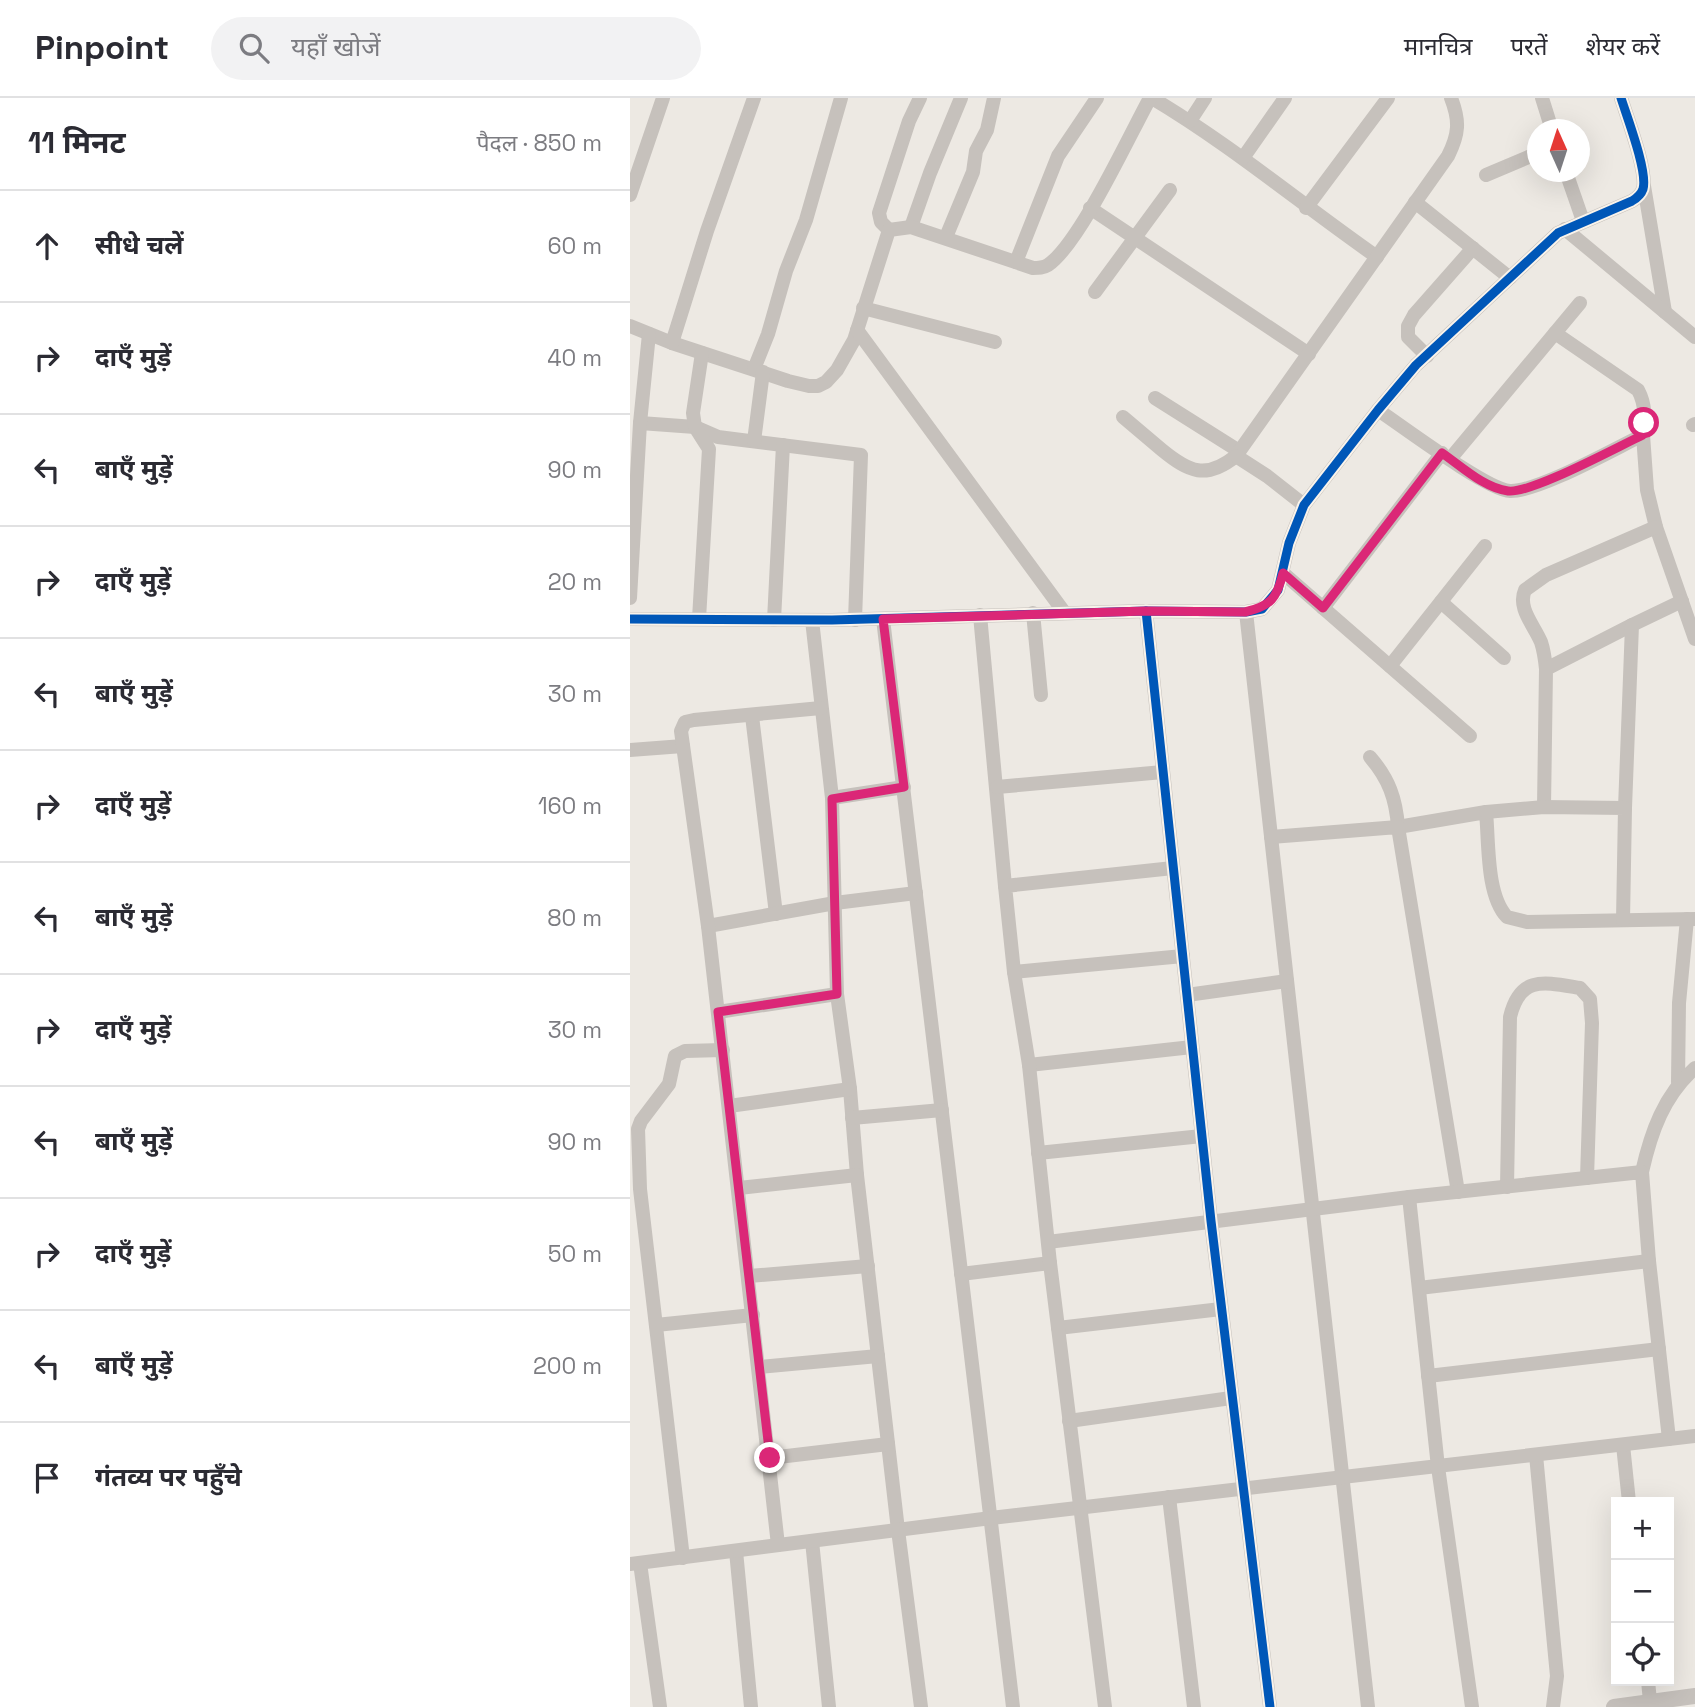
<!DOCTYPE html>
<html lang="hi">
<head>
<meta charset="utf-8">
<style>
  :root { --surface:#fff; --page:#f2f2f3; --text:#2b2b33; --muted:#7c7c81; --line:#e1e1e2 }
  body { margin:0; font-family:"Space Grotesk","Noto Sans Devanagari",sans-serif; background:var(--page); color:var(--text) }
  .controls { position:absolute; right:21px; bottom:21px; display:grid; overflow:hidden; border-radius:0px; box-shadow:0 7px 28px #0002 }
  .controls button { width:63px; height:63px; display:grid; place-items:center; padding:0; border:0; border-bottom:2px solid var(--line); background:var(--surface); color:var(--text); font:35px sans-serif }
  .compass { position:absolute; left:897px; top:21px; width:63px; height:63px; border-radius:50%; background:var(--surface); box-shadow:0 7px 28px #0002; rotate:357deg }
  .stop { position:absolute; width:21px; height:21px; margin:-16px; border:5px solid #db2777; border-radius:50%; background:#fff }
  .stop.end { background:#db2777; border-color:#fff; box-shadow:0 2px 7px #0008 }
  .list { margin:0; padding:0; list-style:none }
  h2 { display:flex; justify-content:space-between; align-items:center; height:91px; margin:0; padding:0 28px; font-size:30px }
  h2 small { font-size:23px; font-weight:400; color:var(--muted) }
  .list li { display:grid; grid-template-columns:46px 1fr auto; gap:21px; align-items:center; box-sizing:border-box; height:112px; padding:0 28px; border-top:2px solid var(--line) }
  .list b { display:block; font-size:26px; white-space:nowrap }
  .list em { font-size:23px; font-style:normal; color:var(--muted) }
  .icon { flex:none; width:38px; height:38px; fill:none; stroke:currentColor; stroke-width:2; stroke-linecap:round; stroke-linejoin:round }
  .map { position:relative; flex:none; width:1065px; height:1609px; overflow:hidden }
  header { display:flex; align-items:center; gap:42px; box-sizing:border-box; height:98px; padding:0 35px; background:var(--surface); border-bottom:2px solid var(--line) }
  header strong { font-size:33px }
  nav { display:flex; gap:38px; margin-inline-start:auto; font-size:24px }
  .search { width:490px; height:63px; background:var(--page); display:flex; align-items:center; gap:18px; box-sizing:border-box; padding:0 24px; border-radius:38px; color:var(--muted); font-size:26px }
  main { display:flex }
  aside { flex:1; background:var(--surface) }
  .map>svg:first-child { display:block }
</style>
</head>
<body>
<header>
<strong>Pinpoint</strong>
<div class="search"><svg class="icon" aria-label="search" viewBox="0 0 24 24"><circle cx="10" cy="10" r="6"/><path d="M15 15l6 6"/></svg>यहाँ खोजें</div>
<nav><a>मानचित्र</a><a>परतें</a><a>शेयर करें</a></nav>
</header>
<main>
<aside>
<h2>11 मिनट<small>पैदल · 850 m</small></h2>
<ul class="list">
<li><svg class="icon" aria-label="ahead" viewBox="0 0 24 24"><path d="M12 20V5M6 11l6-6 6 6"/></svg><div><b>सीधे चलें</b></div><em>60 m</em></li>
<li><svg class="icon" aria-label="right" viewBox="0 0 24 24"><path d="M7 20v-9h11M14 6l5 5-5 5"/></svg><div><b>दाएँ मुड़ें</b></div><em>40 m</em></li>
<li><svg class="icon" aria-label="left" viewBox="0 0 24 24"><path d="M17 20v-9H6M10 6l-5 5 5 5"/></svg><div><b>बाएँ मुड़ें</b></div><em>90 m</em></li>
<li><svg class="icon" aria-label="right" viewBox="0 0 24 24"><path d="M7 20v-9h11M14 6l5 5-5 5"/></svg><div><b>दाएँ मुड़ें</b></div><em>20 m</em></li>
<li><svg class="icon" aria-label="left" viewBox="0 0 24 24"><path d="M17 20v-9H6M10 6l-5 5 5 5"/></svg><div><b>बाएँ मुड़ें</b></div><em>30 m</em></li>
<li><svg class="icon" aria-label="right" viewBox="0 0 24 24"><path d="M7 20v-9h11M14 6l5 5-5 5"/></svg><div><b>दाएँ मुड़ें</b></div><em>160 m</em></li>
<li><svg class="icon" aria-label="left" viewBox="0 0 24 24"><path d="M17 20v-9H6M10 6l-5 5 5 5"/></svg><div><b>बाएँ मुड़ें</b></div><em>80 m</em></li>
<li><svg class="icon" aria-label="right" viewBox="0 0 24 24"><path d="M7 20v-9h11M14 6l5 5-5 5"/></svg><div><b>दाएँ मुड़ें</b></div><em>30 m</em></li>
<li><svg class="icon" aria-label="left" viewBox="0 0 24 24"><path d="M17 20v-9H6M10 6l-5 5 5 5"/></svg><div><b>बाएँ मुड़ें</b></div><em>90 m</em></li>
<li><svg class="icon" aria-label="right" viewBox="0 0 24 24"><path d="M7 20v-9h11M14 6l5 5-5 5"/></svg><div><b>दाएँ मुड़ें</b></div><em>50 m</em></li>
<li><svg class="icon" aria-label="left" viewBox="0 0 24 24"><path d="M17 20v-9H6M10 6l-5 5 5 5"/></svg><div><b>बाएँ मुड़ें</b></div><em>200 m</em></li>
<li><svg class="icon" aria-label="arrive" viewBox="0 0 24 24"><path d="M6 21V4h12l-3 4 3 4H6"/></svg><div><b>गंतव्य पर पहुँचे</b></div></li>
</ul>
</aside>
<div class="map">
<svg width="1065" height="1609" viewBox="0 0 1065 1609">
  <rect width="100%" height="100%" fill="#ede9e3"/>
  <g fill="none" stroke-linecap="round" stroke-linejoin="round">
    <g stroke="#c6c1bc" stroke-width="14">
      <path d="M522 0C601 47 671 106 747 159"/>
      <path d="M912 0 922 32"/>
      <path d="M560 23 575 0"/>
      <path d="M613 60 655 0"/>
      <path d="M936 74 953 123"/>
      <path d="M856 77 908 55"/>
      <path d="M1014 88 1035 214"/>
      <path d="M0 97 33 0"/>
      <path d="M785 104 880 180"/>
      <path d="M460 110 679 256"/>
      <path d="M676 110 758 0"/>
      <path d="M281 129 300 75 331 0"/>
      <path d="M935 131 1065 239"/>
      <path d="M259 132 251 124 249 115 279 23 290 0"/>
      <path d="M316 139 343 74 346 53 357 32 364 0"/>
      <path d="M386 164 428 58 467 0"/>
      <path d="M465 194 540 92"/>
      <path d="M233 210 365 244"/>
      <path d="M0 228 42 245 158 283 179 288H188L196 284 207 272 224 242 259 132 281 129 403 170C409 170 413 170 418 167 450 145 499 38 520 0"/>
      <path d="M227 232 434 514"/>
      <path d="M42 245 77 133 124 0"/>
      <path d="M797 258 778 239V228L784 217 843 150"/>
      <path d="M124 271 138 236 156 173 176 122 211 0"/>
      <path d="M525 300 609 353"/>
      <path d="M748 312C772 328 857 392 880 393 908 394 984 351 1013 337 1015 321 1016 307 1008 292L925 235"/>
      <path d="M493 319C506 330 519 341 532 352 559 374 576 382 606 358L818 58C829 36 830 23 821 0"/>
      <path d="M10 325 65 329 88 339 231 357 225 522"/>
      <path d="M1063 327 1065 326"/>
      <path d="M1013 337 1017 392 1026 429 1065 541"/>
      <path d="M124 343 133 274"/>
      <path d="M606 358 637 378 674 407"/>
      <path d="M820 361 950 205"/>
      <path d="M653 475 840 638"/>
      <path d="M0 500 10 325 19 236"/>
      <path d="M811 504 874 560"/>
      <path d="M693 510 812 355"/>
      <path d="M516 513 581 1123 640 1609"/>
      <path d="M616 514 738 1609"/>
      <path d="M403 515 411 597"/>
      <path d="M350 517 375 788"/>
      <path d="M0 521 202 522 516 513 616 514 632 511 648 492 659 445 674 407 748 312 786 267 928 135 1002 103C1007 100 1011 97 1013 91 1018 74 997 19 991 0"/>
      <path d="M69 521 79 351 65 329 63 315 72 255"/>
      <path d="M253 521 383 1609"/>
      <path d="M144 522 153 347"/>
      <path d="M182 522 202 700 207 896 220 991 227 1077 268 1432 291 1609"/>
      <path d="M760 568 855 448"/>
      <path d="M916 571C915 561 914 553 911 544 904 527 887 510 895 492L916 477 1026 429"/>
      <path d="M122 618 146 816"/>
      <path d="M0 652 53 648"/>
      <path d="M740 659C759 681 766 701 768 729L856 714C859 744 856 797 877 819L897 824 1065 821"/>
      <path d="M367 689 533 674"/>
      <path d="M202 700 274 689"/>
      <path d="M914 709 916 571 1002 527"/>
      <path d="M995 710 1002 527 1052 503"/>
      <path d="M856 714 914 709 995 710 993 822"/>
      <path d="M641 739 768 729 828 1094"/>
      <path d="M78 828 205 805 286 795"/>
      <path d="M384 874 553 858"/>
      <path d="M557 897 657 883"/>
      <path d="M88 914 207 896"/>
      <path d="M399 967 562 949"/>
      <path d="M1048 984 1049 905 1057 821"/>
      <path d="M99 1008 220 991"/>
      <path d="M222 1020 312 1012"/>
      <path d="M408 1055 572 1038"/>
      <path d="M1012 1074C1021 1034 1034 997 1065 970"/>
      <path d="M877 1089 880 919C890 877 914 884 950 890L960 901 962 925 957 1080"/>
      <path d="M109 1090 227 1077"/>
      <path d="M779 1099 808 1369 842 1609"/>
      <path d="M418 1144 779 1099 1012 1074 1019 1163 1039 1341"/>
      <path d="M331 1176 420 1165"/>
      <path d="M119 1178 238 1168"/>
      <path d="M789 1190 1019 1163"/>
      <path d="M26 1227 123 1217"/>
      <path d="M428 1230 591 1211"/>
      <path d="M130 1269 248 1258"/>
      <path d="M798 1278 1029 1251"/>
      <path d="M439 1323 601 1300"/>
      <path d="M993 1347 999 1404"/>
      <path d="M906 1357 927 1578 923 1609"/>
      <path d="M140 1360 258 1346"/>
      <path d="M539 1399 564 1609"/>
      <path d="M182 1443 199 1609"/>
      <path d="M148 1447 78 828 51 633 55 624 64 622 191 610"/>
      <path d="M106 1453 121 1609"/>
      <path d="M53 1460 10 1091 8 1031 11 1023 39 986 45 958 55 953 93 952"/>
      <path d="M10 1465 30 1609"/>
      <path d="M0 1466 361 1420 1065 1338"/>
      <path d="M1018 1583 1020 1603"/>
      <path d="M475 1609 420 1165 399 967 384 874 375 788 543 770"/>
    </g>
    <path stroke="#c6c1bc" stroke-width="16" d="M984 1609 1065 1598"/>
    <defs>
      <g id="cycleway">
        <path d="M516 513 581 1123 640 1609"/>
        <path d="M0 521 202 522 516 513 616 514 632 511 648 492 659 445 674 407 748 312 786 267 928 135 1002 103C1007 100 1011 97 1013 91 1018 74 997 19 991 0"/>
      </g>
    </defs>
    <use href="#cycleway" stroke="#f9f3eb" stroke-width="13"/>
    <use href="#cycleway" stroke="#0057b8" stroke-width="9"/>
  </g>
  <g fill="none" stroke-linecap="round" stroke-linejoin="round">
    <path stroke="#db2777" stroke-width="9" d="M140 1360 88 914 207 896 202 701 274 689 253 521 516 513 615 514C641 508 647 500 653 475L693 510 812 355C831 368 854 390 878 393 901 396 987 349 1013 337L1014 325"/>
  </g>
</svg>
<div class="controls">
<button>+</button>
<button>−</button>
<button><svg class="icon" aria-label="locate" viewBox="0 0 24 24"><circle cx="12" cy="12" r="6"/><path d="M12 2v4M12 18v4M2 12h4M18 12h4"/></svg></button>
</div>
<svg class="compass" viewBox="-18 -18 36 36"><path d="M0-13l5 13h-10z" fill="#e53935"/><path d="M0 13l5-13h-10z" fill="#7c7c81"/></svg>
<div class="stop" style="left:1014px;top:325px"></div>
<div class="stop end" style="left:140px;top:1360px"></div>
</div>
</main>
</body>
</html>
